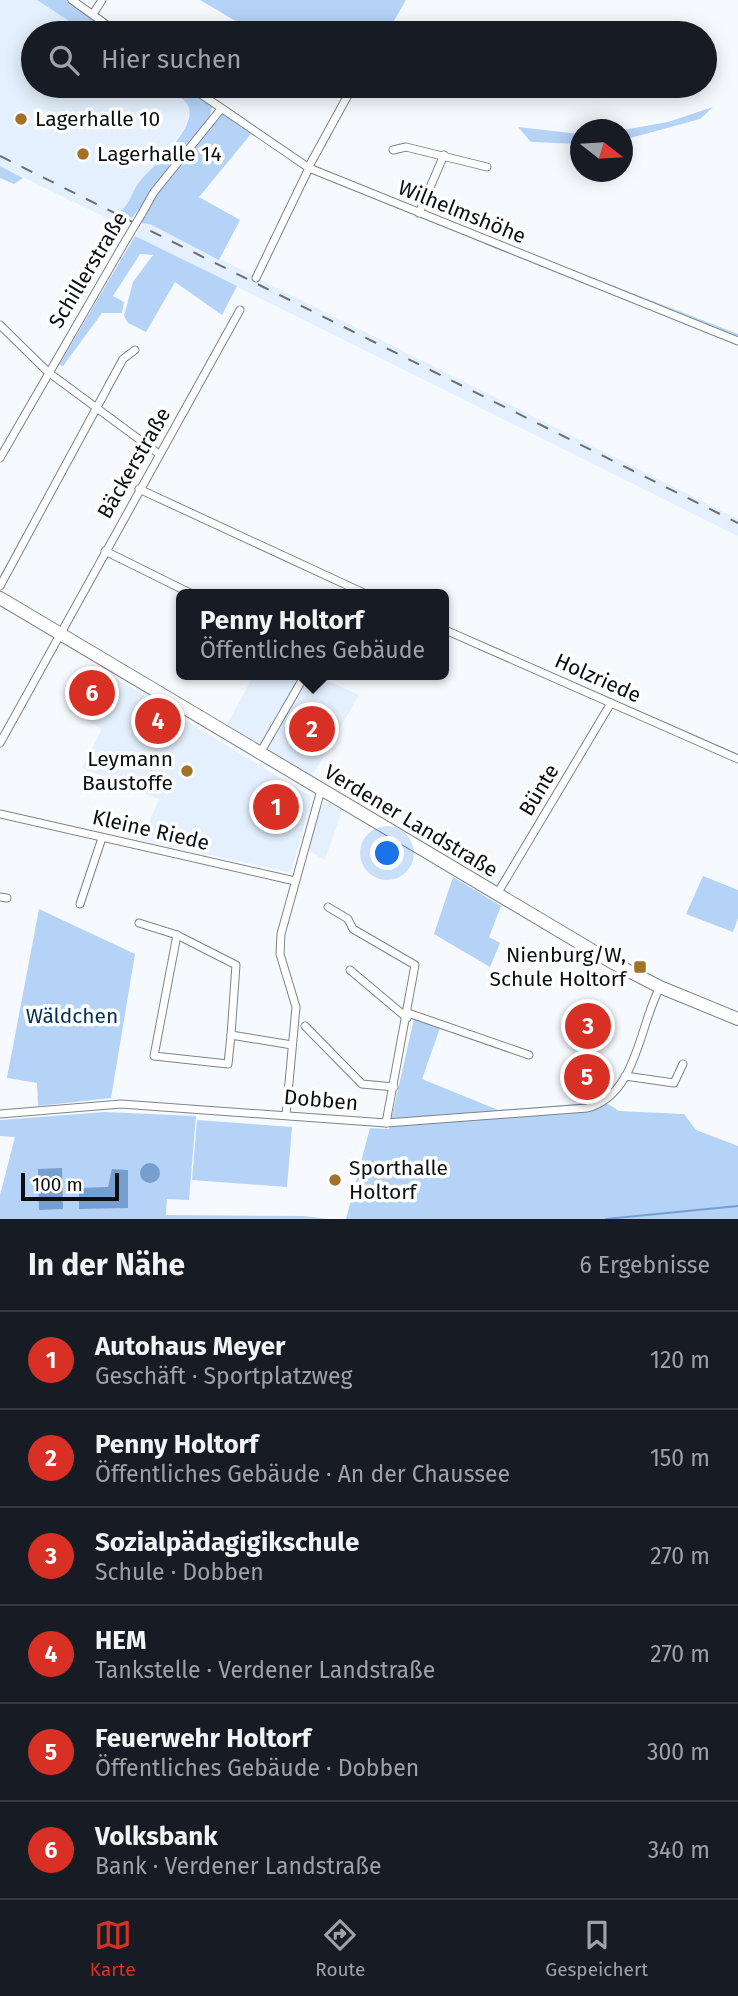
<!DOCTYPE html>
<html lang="de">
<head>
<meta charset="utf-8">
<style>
  :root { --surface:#171b24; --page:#20242c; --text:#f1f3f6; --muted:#9ea1a6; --line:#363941; --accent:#d93025 }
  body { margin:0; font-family:"Fira Sans",sans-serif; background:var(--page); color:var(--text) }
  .compass { position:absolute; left:570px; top:119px; width:63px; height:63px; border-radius:50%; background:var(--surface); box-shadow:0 4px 18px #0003; rotate:107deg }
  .scale { position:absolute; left:21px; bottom:18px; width:98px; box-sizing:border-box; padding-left:7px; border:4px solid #0b0d0f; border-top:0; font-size:19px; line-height:24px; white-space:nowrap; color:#0b0d0f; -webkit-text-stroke:5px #fff; paint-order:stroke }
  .you { position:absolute; left:388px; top:854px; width:24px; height:24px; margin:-18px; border:5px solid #fff; border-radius:50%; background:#1a73e8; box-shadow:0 0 0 10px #1a73e833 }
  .badge { display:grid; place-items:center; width:46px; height:46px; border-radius:50%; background:var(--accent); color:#fff; font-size:23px; font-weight:700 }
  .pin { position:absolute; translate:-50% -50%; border:4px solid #fff; box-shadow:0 2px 7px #0006 }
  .popup { position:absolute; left:176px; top:589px; width:273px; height:91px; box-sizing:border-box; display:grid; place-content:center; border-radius:10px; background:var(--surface); filter:drop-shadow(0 2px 5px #0005); font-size:23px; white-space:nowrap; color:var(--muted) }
  .popup b { font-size:26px; color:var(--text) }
  .popup::after { content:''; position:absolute; left:50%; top:100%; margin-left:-14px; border:14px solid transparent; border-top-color:var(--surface) }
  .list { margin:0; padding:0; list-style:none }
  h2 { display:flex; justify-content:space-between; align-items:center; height:91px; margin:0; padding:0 28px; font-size:30px }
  h2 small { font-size:23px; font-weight:400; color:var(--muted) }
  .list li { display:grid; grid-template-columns:46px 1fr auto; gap:21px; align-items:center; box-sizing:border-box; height:98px; padding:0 28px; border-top:2px solid var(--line) }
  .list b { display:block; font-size:26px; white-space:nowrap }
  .list p { margin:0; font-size:23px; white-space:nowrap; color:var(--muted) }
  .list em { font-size:23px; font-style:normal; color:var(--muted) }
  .icon { flex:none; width:38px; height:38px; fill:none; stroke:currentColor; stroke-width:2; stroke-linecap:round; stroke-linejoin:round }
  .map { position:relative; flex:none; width:738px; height:1219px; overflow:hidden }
  .search { position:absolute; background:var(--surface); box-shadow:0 4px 18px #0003; left:21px; right:21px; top:21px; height:77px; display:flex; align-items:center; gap:18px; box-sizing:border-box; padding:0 24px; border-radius:38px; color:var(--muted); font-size:26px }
  .sheet { height:679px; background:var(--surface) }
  nav { display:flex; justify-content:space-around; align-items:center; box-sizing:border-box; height:98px; border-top:2px solid var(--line); background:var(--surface); font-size:19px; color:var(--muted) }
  nav a { display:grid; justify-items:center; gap:4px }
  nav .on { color:var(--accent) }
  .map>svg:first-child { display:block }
</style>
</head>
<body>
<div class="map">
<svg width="738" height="1219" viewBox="0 0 738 1219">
  <rect width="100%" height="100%" fill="#f6f9fe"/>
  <g fill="#e4f0fd">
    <path d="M0 0H37L69 21 75 33H33V86H159L186 102 190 112 186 124 168 152 139 182 126 207 120 210 132 218 127 228 0 166Z"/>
    <path d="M144 221 738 519V536L135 236Z"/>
    <path d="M92 664 310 796V804L292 869 288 872 142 840 159 799 82 768 102 729 70 711Z"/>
    <path d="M254 675H315L359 695 312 776 227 724Z"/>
    <path d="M325 801 342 811 325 860 308 850 319 810Z"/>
  </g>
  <g fill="#b5d3f7">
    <path d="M37 0H68L114 33H75L69 21Z"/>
    <path d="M200 0H406L387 33H256Z"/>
    <path d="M159 86H184L212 107 209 119 132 218 120 211C131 204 132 189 141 180 154 165 201 125 187 104 182 96 167 91 159 86Z"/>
    <path d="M713 107 700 119 623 140V130L668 122Z"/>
    <path d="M222 114 251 134 199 197 240 220 219 260 150 224 139 223 154 197Z"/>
    <path d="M518 127 580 134V144L531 142Z"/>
    <path d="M0 166 23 178 14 184 0 178Z"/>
    <path d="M135 236 237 286 222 315 175 282 146 332 128 323 124 316 133 282 153 255 140 254 113 296 124 302 122 313H102L63 366 59 365Z"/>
    <path d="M488 237 738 334V345L484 244Z"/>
    <path d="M703 876 738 890V918L733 932 686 914Z"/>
    <path d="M453 877 501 906 489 937 500 943 490 967 434 934Z"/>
    <path d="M39 909 135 954 111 1098 38 1106 37 1083 7 1078Z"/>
    <path d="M414 1019 440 1028 422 1079 498 1110 589 1103 600 1099 619 1111 684 1114 696 1130 738 1146V1219H346L370 1128 389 1129Z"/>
    <path d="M105 1112 196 1116 189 1200 167 1199 166 1215 304 1216 328 1219H0V1195L15 1137 0 1136V1120Z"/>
    <path d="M197 1120 292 1127 287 1187 192 1180Z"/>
  </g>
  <g fill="#769fcf">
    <circle cx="150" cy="1173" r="10"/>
    <path d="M62 1168 63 1209 39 1210 38 1169Z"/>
    <path d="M112 1169 128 1170V1208L79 1209V1188L108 1187Z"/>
  </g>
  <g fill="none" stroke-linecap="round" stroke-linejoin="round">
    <path stroke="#769fcf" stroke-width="2" d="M606 1219 738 1206"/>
    <defs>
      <g id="street">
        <path d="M72 0 118 33"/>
        <path d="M93 14 102 0"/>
        <path d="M189 86 309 168 738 341"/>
        <path d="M393 150 406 147 487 167"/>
        <path d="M308 168 353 86"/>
        <path d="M419 213 444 155"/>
        <path d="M141 215 154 192 221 109"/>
        <path d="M256 278 309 168"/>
        <path d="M0 325 48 372 159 454"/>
        <path d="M0 458 123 245"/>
        <path d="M139 489 366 594"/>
        <path d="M105 551 192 594"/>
        <path d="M0 586 123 359 135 350"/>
        <path d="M443 629 738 759"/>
        <path d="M0 743 240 310"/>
        <path d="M260 753 305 675"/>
        <path d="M0 814 295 881"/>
        <path d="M497 894 611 703"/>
        <path d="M0 897 7 898"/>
        <path d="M80 904 102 838"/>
        <path d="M328 907 348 919 353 929 415 965 386 1123"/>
        <path d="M139 923 177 935 236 965 231 1035"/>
        <path d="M177 935 154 1056 228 1064 231 1035 292 1045"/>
        <path d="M350 970 407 1018"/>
        <path d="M408 1013 529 1055"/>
        <path d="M305 1026 362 1084 394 1087"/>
        <path d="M625 1076 674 1083 683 1064"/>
        <path d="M0 1114 121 1104 386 1123 587 1108C637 1095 639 1026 660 987"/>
        <path d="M286 1115 296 1007 280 954 281 934 321 790"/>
      </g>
      <path id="primary" d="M0 598 615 964 660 987 738 1019"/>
    </defs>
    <use href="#street" stroke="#7d838a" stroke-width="9"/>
    <use href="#primary" stroke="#7d838a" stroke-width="14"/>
    <use href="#street" stroke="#fff" stroke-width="7"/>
    <use href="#primary" stroke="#fff" stroke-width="12"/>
    <path stroke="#6c6e72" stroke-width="2" stroke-dasharray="12 12" stroke-linecap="butt" d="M0 156 738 523"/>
    <defs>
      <path id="street-bridge" d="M123 245 141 215"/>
    </defs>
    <use href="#street-bridge" stroke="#7d838a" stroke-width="9" stroke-linecap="butt"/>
    <use href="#street-bridge" stroke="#fff" stroke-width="7"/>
  </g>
  <g fill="#a37227" stroke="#fff" stroke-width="2.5">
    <circle cx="21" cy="119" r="7"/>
    <circle cx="83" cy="154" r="7"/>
    <circle cx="187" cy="771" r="7"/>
    <rect x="633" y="960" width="14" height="14" rx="3.5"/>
    <circle cx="335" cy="1180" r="7"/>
  </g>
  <g text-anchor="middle" stroke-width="7" stroke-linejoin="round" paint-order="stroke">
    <g font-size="21" fill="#0b0d0f" stroke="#fff" text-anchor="start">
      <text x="35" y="126">Lagerhalle 10</text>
      <text x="97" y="161">Lagerhalle 14</text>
      <text x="173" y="766" text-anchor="end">Leymann<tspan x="173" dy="24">Baustoffe</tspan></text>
      <text x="626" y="962" text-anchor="end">Nienburg/W,<tspan x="626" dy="24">Schule Holtorf</tspan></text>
      <text x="349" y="1175">Sporthalle<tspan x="349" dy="24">Holtorf</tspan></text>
    </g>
    <g font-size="21" fill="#0b0d0f" stroke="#fff">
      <text transform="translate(462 212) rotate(22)" y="7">Wilhelmshöhe</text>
      <text transform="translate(88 270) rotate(-59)" y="7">Schillerstraße</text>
      <text transform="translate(134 463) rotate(-60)" y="7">Bäckerstraße</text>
      <text transform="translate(598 678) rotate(24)" y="7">Holzriede</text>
      <text transform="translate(539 790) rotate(-59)" y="7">Bünte</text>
      <text transform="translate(411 821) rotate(31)" y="7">Verdener Landstraße</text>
      <text transform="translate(151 830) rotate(13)" y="7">Kleine Riede</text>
      <text transform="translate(321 1100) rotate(5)" y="7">Dobben</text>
    </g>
    <g font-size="21" fill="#022e5a" stroke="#fff">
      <text x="72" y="1023">Wäldchen</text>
    </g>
  </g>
</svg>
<svg class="compass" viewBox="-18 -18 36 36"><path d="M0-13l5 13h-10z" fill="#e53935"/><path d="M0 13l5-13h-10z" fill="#9ea1a6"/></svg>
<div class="scale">100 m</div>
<div class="you"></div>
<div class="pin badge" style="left:276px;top:807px">1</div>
<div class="pin badge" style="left:312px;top:729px">2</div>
<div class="popup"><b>Penny Holtorf</b>Öffentliches Gebäude</div>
<div class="pin badge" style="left:588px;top:1026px">3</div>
<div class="pin badge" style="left:158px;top:721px">4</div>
<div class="pin badge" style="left:587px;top:1077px">5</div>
<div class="pin badge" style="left:92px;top:693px">6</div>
<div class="search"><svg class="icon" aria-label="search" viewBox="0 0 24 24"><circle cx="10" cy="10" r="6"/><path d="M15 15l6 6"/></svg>Hier suchen</div>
</div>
<section class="sheet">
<h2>In der Nähe<small>6 Ergebnisse</small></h2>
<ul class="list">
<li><span class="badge">1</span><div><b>Autohaus Meyer</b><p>Geschäft · Sportplatzweg</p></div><em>120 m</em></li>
<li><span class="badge">2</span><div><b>Penny Holtorf</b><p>Öffentliches Gebäude · An der Chaussee</p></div><em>150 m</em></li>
<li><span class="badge">3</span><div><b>Sozialpädagigikschule</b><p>Schule · Dobben</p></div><em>270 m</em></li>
<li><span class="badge">4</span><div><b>HEM</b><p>Tankstelle · Verdener Landstraße</p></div><em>270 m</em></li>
<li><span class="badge">5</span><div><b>Feuerwehr Holtorf</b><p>Öffentliches Gebäude · Dobben</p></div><em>300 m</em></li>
<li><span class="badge">6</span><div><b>Volksbank</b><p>Bank · Verdener Landstraße</p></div><em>340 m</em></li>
</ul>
</section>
<nav>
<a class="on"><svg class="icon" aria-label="map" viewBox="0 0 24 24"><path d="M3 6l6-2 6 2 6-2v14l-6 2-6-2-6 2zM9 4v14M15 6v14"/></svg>Karte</a>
<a><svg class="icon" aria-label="directions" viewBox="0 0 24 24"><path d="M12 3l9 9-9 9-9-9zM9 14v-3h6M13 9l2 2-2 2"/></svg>Route</a>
<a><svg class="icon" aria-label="saved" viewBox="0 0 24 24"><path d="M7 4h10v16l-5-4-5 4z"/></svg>Gespeichert</a>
</nav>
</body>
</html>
